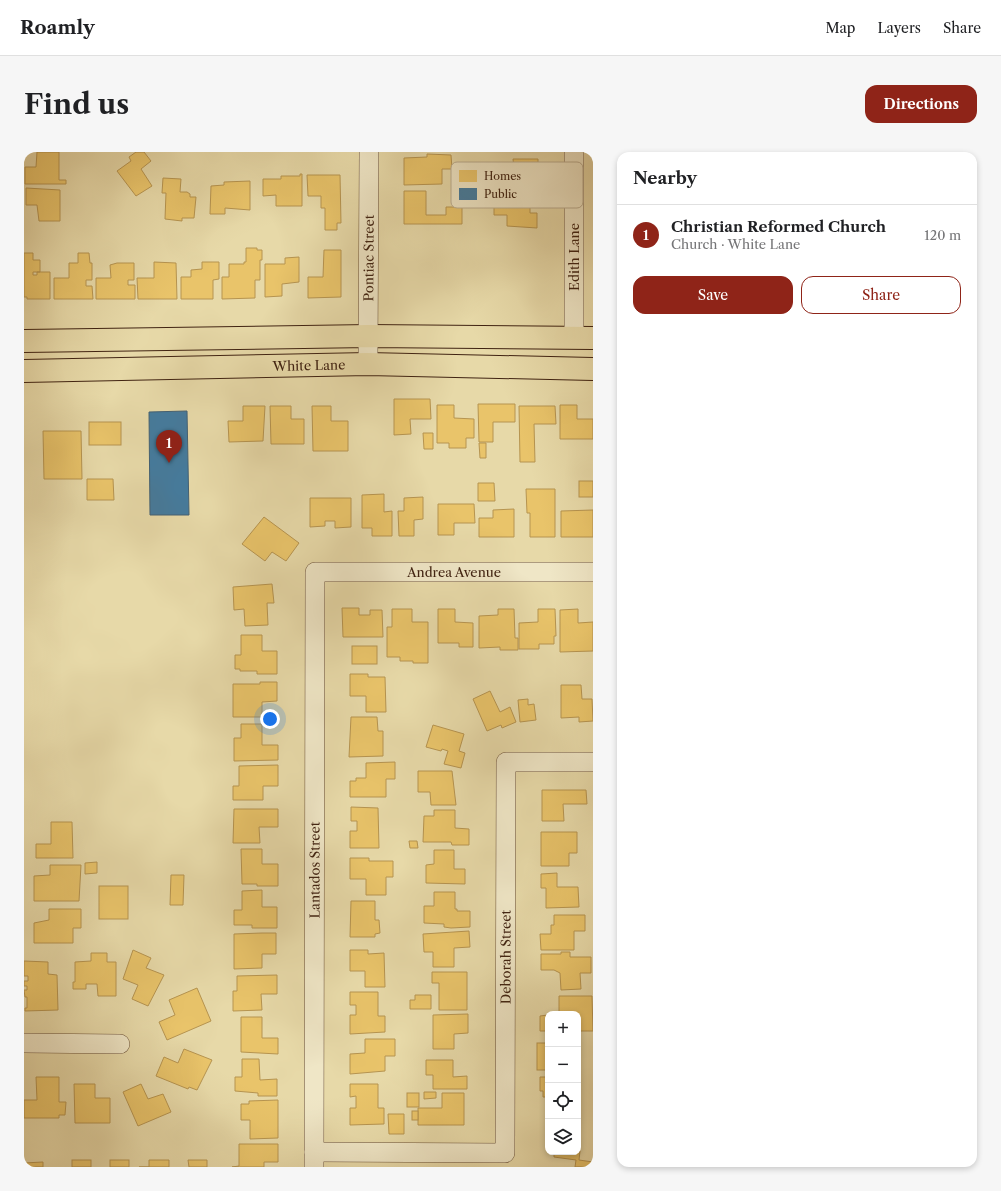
<!DOCTYPE html>
<html lang="en">
<head>
<meta charset="utf-8">
<style>
  :root { --surface:#fff; --page:#f6f6f6; --text:#202124; --muted:#757577; --line:#e0e0e0; --accent:#8f2418 }
  body { margin:0; font-family:"Libre Caslon Text",serif; background:var(--page); color:var(--text) }
  .controls { position:absolute; right:12px; bottom:12px; display:grid; overflow:hidden; border-radius:8px; box-shadow:0 2px 6px #0003 }
  .controls button { width:36px; height:36px; display:grid; place-items:center; padding:0; border:0; border-bottom:1px solid var(--line); background:var(--surface); color:var(--text); font:20px sans-serif }
  .you { position:absolute; left:246px; top:567px; width:14px; height:14px; margin:-10px; border:3px solid #fff; border-radius:50%; background:#1a73e8; box-shadow:0 0 0 6px #1a73e833 }
  .badge { display:grid; place-items:center; width:26px; height:26px; border-radius:50%; background:var(--accent); color:#fff; font-size:13px; font-weight:700 }
  .pin { position:absolute; translate:-50% -33px; filter:drop-shadow(0 1px 2px #0008) }
  .pin::after { content:''; position:absolute; top:21px; width:14px; height:12px; background:inherit; clip-path:polygon(0 0,100% 0,50% 100%) }
  .list { margin:0; padding:0; list-style:none }
  h2 { display:flex; justify-content:space-between; align-items:center; height:52px; margin:0; padding:0 16px; font-size:17px }
  h2 small { font-size:13px; font-weight:400; color:var(--muted) }
  .list li { display:grid; grid-template-columns:26px 1fr auto; gap:12px; align-items:center; box-sizing:border-box; height:60px; padding:0 16px; border-top:1px solid var(--line) }
  .list b { display:block; font-size:15px; white-space:nowrap }
  .list p { margin:0; font-size:13px; white-space:nowrap; color:var(--muted) }
  .list em { font-size:13px; font-style:normal; color:var(--muted) }
  .actions { display:flex; gap:8px; padding:12px 16px }
  .actions a { flex:1; padding:9px 0; border:1px solid var(--accent); border-radius:12px; text-align:center; font-size:14px; color:var(--accent) }
  .actions .main { background:var(--accent); color:#fff }
  .icon { flex:none; width:22px; height:22px; fill:none; stroke:currentColor; stroke-width:2; stroke-linecap:round; stroke-linejoin:round }
  .map { position:relative; flex:none; width:569px; height:1015px; overflow:hidden; border-radius:12px }
  header { display:flex; align-items:center; gap:24px; box-sizing:border-box; height:56px; padding:0 20px; background:var(--surface); border-bottom:1px solid var(--line) }
  header strong { font-size:19px }
  nav { display:flex; gap:22px; margin-inline-start:auto; font-size:14px }
  .intro { display:flex; align-items:center; justify-content:space-between; box-sizing:border-box; height:96px; padding:0 24px }
  h1 { margin:0; font-size:28px }
  .button { padding:10px 18px; border-radius:12px; background:var(--accent); color:#fff; font-size:14px; font-weight:700 }
  main { display:flex; gap:24px; padding:0 24px }
  aside { flex:1; background:var(--surface); border-radius:12px; box-shadow:0 2px 6px #0003 }
  .map>svg:first-child { display:block }
</style>
</head>
<body>
<header>
<strong>Roamly</strong>
<nav><a>Map</a><a>Layers</a><a>Share</a></nav>
</header>
<div class="intro"><h1>Find us</h1><a class="button">Directions</a></div>
<main>
<div class="map">
<svg width="569" height="1015" viewBox="0 0 569 1015">
  <rect width="100%" height="100%" fill="#e7d9a8"/>
  <filter id="stains"><feTurbulence type="fractalNoise" baseFrequency=".005" numOctaves="4"/><feColorMatrix values="0 0 0 0 .2 0 0 0 0 .09 0 0 0 0 .02 0 0 0 .5 -.17"/></filter>
  <radialGradient id="worn" r=".72"><stop offset=".6" stop-color="#630" stop-opacity="0"/><stop offset="1" stop-color="#630" stop-opacity=".3"/></radialGradient>
  <g fill="#e9c46a" stroke="#b69450">
    <path d="M13 0H35V28H42V32H1V15H12Z"/>
    <path d="M112 0H120L127 9 117 17 128 34 112 44 93 19 107 9 105 5Z"/>
    <path d="M403 2 427 3 428 17H418V32L380 33V6L403 5Z"/>
    <path d="M489 7H514V25H507V34H503V37H476L475 16H490Z"/>
    <path d="M276 22H278V54H252V43L239 44V27H257V24H276Z"/>
    <path d="M283 23H316L317 71H313V78H301V56H297V44H284Z"/>
    <path d="M139 26 157 27 156 40H163L166 42V45H172L170 66H158V69L141 67 142 41H138Z"/>
    <path d="M226 29V58L201 56V62H186L187 34 200 33V30Z"/>
    <path d="M2 36 36 38V69H15L13 53H2Z"/>
    <path d="M380 39H402V63H422V55H438V72H380Z"/>
    <path d="M506 41V61H513V76L483 74V63H470V42Z"/>
    <path d="M222 96H233V98H238V108H236V128H231V146L198 147V125H205V112H220V110H222Z"/>
    <path d="M300 98H317V145L284 146V125H299Z"/>
    <path d="M0 101H9V108H16V120H9V123H13V120H26V147H3V145H0Z"/>
    <path d="M54 101H65L66 111H68V128H62V134H68L69 147H30V126H45V111H54Z"/>
    <path d="M275 105V130L258 132V144L241 145V112H261V106Z"/>
    <path d="M130 110 152 111 153 147H114L113 126H130Z"/>
    <path d="M178 110H195V127L189 128V147H157V125H167V118L178 117Z"/>
    <path d="M93 111H110V128H104V133H111V147H72V126H87L86 113Z"/>
    <path d="M370 247H406L407 267H386L387 282 370 283Z"/>
    <path d="M454 252H491V270H469V290H455Z"/>
    <path d="M413 253H430V266L450 267V286H442V296H425V291H413Z"/>
    <path d="M536 253H553V267H569V287H536Z"/>
    <path d="M219 254H241L239 289 205 290 204 269H219Z"/>
    <path d="M246 254H267V267H280V292H247Z"/>
    <path d="M288 254H307V269H324V299H289Z"/>
    <path d="M495 254H531L532 272H510L511 310H496Z"/>
    <rect x="65" y="270" width="32" height="23"/>
    <path d="M19 279H57L58 327H20Z"/>
    <path d="M399 281H409V297H400Z"/>
    <path d="M455 291H462V306H456Z"/>
    <path d="M63 327H89L90 348H63Z"/>
    <rect x="555" y="329" width="14" height="16"/>
    <path d="M454 331H470L471 349H454Z"/>
    <path d="M502 337H531V385H506V361H503Z"/>
    <path d="M360 342V360L368 359V384H348V376H338V343Z"/>
    <path d="M399 345V367L390 368V384H375L374 359H380V346Z"/>
    <path d="M286 346H327V375L311 376V369H301V374L286 375Z"/>
    <path d="M414 352H450L451 371H430V383H414Z"/>
    <path d="M490 357V385H455V366H469V358Z"/>
    <path d="M569 358V385H537V359Z"/>
    <path d="M240 365 275 391 262 409 248 400 241 409 218 392Z"/>
    <path d="M248 432 250 451H243L244 473 221 474 220 457 210 458 209 435Z"/>
    <path d="M318 456H335V463H346V458H358L359 485H319Z"/>
    <path d="M368 457H388V470H404V511H389V509H376V505H363V475H368Z"/>
    <path d="M414 457H431V470L449 471V495H435V491H414Z"/>
    <path d="M474 457H490L491 486H494V498H476V495L455 496V464L474 463Z"/>
    <path d="M514 457H531L532 484H530V492H515V497H495V471L514 470Z"/>
    <path d="M554 457V471L569 470V499L536 500V458Z"/>
    <path d="M217 483H238V499H253V522H233V519H216V517H211V503H217Z"/>
    <rect x="328" y="494" width="25" height="18"/>
    <path d="M326 522H344V525H361L362 560H342V544H326Z"/>
    <path d="M236 530H253V549L238 550V565H209V532H236Z"/>
    <path d="M537 533H557L558 547H568L569 569 555 570V565L537 566Z"/>
    <path d="M466 539 476 560 486 555 492 570 478 576 477 573 463 579 449 547Z"/>
    <path d="M504 547V553L510 552 512 568 496 570 494 548Z"/>
    <path d="M327 565H353L354 579H359V604L325 605Z"/>
    <path d="M217 572H238V593H254V608L210 609V586H217Z"/>
    <path d="M409 573 440 582 435 599 441 601 437 616 420 612 424 599 418 597 417 599 402 595Z"/>
    <path d="M371 610V627H362V645H326V629H332V626H342V611Z"/>
    <path d="M254 613V634H239V648H209V634H215V614Z"/>
    <path d="M394 619H428L432 653H407L406 640H394Z"/>
    <path d="M518 638H562L563 652H539L540 669H518Z"/>
    <path d="M327 655 354 656 355 696H326V679H333V669H327Z"/>
    <path d="M210 657H254V675H235L236 691H209Z"/>
    <path d="M410 658H431V676L445 677V693H428L427 690H399L400 664H410Z"/>
    <path d="M27 670H48L49 706H12V692H27Z"/>
    <path d="M517 680H553V701H545V714H517Z"/>
    <path d="M385 689H393L394 696H386Z"/>
    <path d="M217 697H238V712H254V734H233V732H218Z"/>
    <path d="M410 698H430V717H441V732L402 731V713L410 712Z"/>
    <path d="M326 706H345V709H369V725H362V743H342V727H326Z"/>
    <path d="M73 710V721L61 722V711Z"/>
    <path d="M26 713H57L55 749H10V724L26 723Z"/>
    <path d="M533 721V735H554L555 755 522 756V736H517V722Z"/>
    <path d="M147 723H160L159 753H146Z"/>
    <rect x="75" y="734" width="29" height="33"/>
    <path d="M238 738V755H253V776H228V773H210V758H218V739Z"/>
    <path d="M410 740H431V757H433V759H446V775L427 776 420 775V772L400 771V754H410Z"/>
    <path d="M327 749H351V768H355L356 781 351 782V785H326Z"/>
    <path d="M25 757H57V776H49V791H10V771L25 768Z"/>
    <path d="M530 763H561V779H550V798H517L516 782H527V773H530Z"/>
    <path d="M445 779 446 795 430 796V815H409V800H400L399 782Z"/>
    <path d="M238 781H252V802H238V816L210 817V782Z"/>
    <path d="M109 798 127 806 122 816 140 823 124 854 108 847 114 833 99 827Z"/>
    <path d="M326 798H344V802L360 801 361 835H341V819H326Z"/>
    <path d="M537 800H546V805H567V821H556L557 837 537 838 536 821 530 818H517V802H537Z"/>
    <path d="M67 801H83V810H92V844H74L73 832H62V837H49V830H51V810L67 809Z"/>
    <path d="M0 809 24 810V822L33 823 34 858 1 859V856H3V845H1L0 838H3V834H0V829H4V824H0Z"/>
    <path d="M408 820H443V858H415V831H408Z"/>
    <path d="M253 823V842H237L238 858 209 859V839H213V824Z"/>
    <path d="M173 836 187 869 143 888 135 870 151 863 145 848Z"/>
    <path d="M326 840H354V864H361V880L326 882V863H332V853H326Z"/>
    <path d="M391 843H407V857H386V848H391Z"/>
    <path d="M535 844H568L569 879H554V862H531L535 861Z"/>
    <path d="M444 862V881L430 882V897H409V863Z"/>
    <path d="M524 863V879H516V864Z"/>
    <path d="M217 865H238V886H254V902L217 900Z"/>
    <path d="M341 887H371V904H361V919L326 922V902L341 901Z"/>
    <rect x="513" y="891" width="11" height="27"/>
    <path d="M160 897 188 908 173 938 165 935 164 937 132 924 140 905 154 911Z"/>
    <path d="M218 907H235L236 928 253 927V944H234V941L211 939V925H218Z"/>
    <path d="M402 908H429V925L443 924V937H409V923H402Z"/>
    <path d="M12 925H35V950H42L41 963H35V966H0V948H13Z"/>
    <path d="M516 925H524V953L523 945H519V939H516Z"/>
    <path d="M50 932H71V946H86V971H51Z"/>
    <path d="M117 932 124 947 139 942 147 960 114 974 99 940Z"/>
    <path d="M326 932H354V956H360V972L326 973V956H332V944L326 945Z"/>
    <path d="M400 940H412V946L400 947Z"/>
    <rect x="383" y="941" width="12" height="14"/>
    <path d="M418 941H440V973H394V956H418Z"/>
    <path d="M254 948V986L226 987V968H217V952H225V949Z"/>
    <rect x="388" y="959" width="6" height="9"/>
    <path d="M364 962H380V982H365Z"/>
    <path d="M215 992H254V1010H240V1015H208L215 1014Z"/>
    <path d="M554 999H556L555 1008 569 1010 568 1015H551L552 1008 530 1005V1000Z"/>
    <rect x="48" y="1008" width="19" height="7"/>
    <rect x="86" y="1008" width="19" height="7"/>
    <path d="M125 1008H145V1015H115H125Z"/>
    <path d="M164 1008H183V1015H165Z"/>
    <path d="M19 1010V1015H0V1011Z"/>
  </g>
  <path fill="#457b9d" stroke="#446173" d="M163 259 165 363H126L125 260Z"/>
  <g fill="none" stroke-linecap="round" stroke-linejoin="round">
    <defs>
      <g id="minor">
        <path d="M550 186V0"/>
        <path id="s1" d="M344 212 345 0"/>
        <path d="M0 891 96 892"/>
        <path id="s2" d="M290 1000 481 1001 482 610H569"/>
        <path id="s3" d="M290 1015 291 420H569"/>
      </g>
      <g id="major">
        <path d="M0 189 345 184 569 186"/>
        <path id="s4" d="M0 219 344 212 569 217"/>
      </g>
    </defs>
    <use href="#minor" stroke="#6a5038" stroke-width="20"/>
    <use href="#major" stroke="#402312" stroke-width="24"/>
    <use href="#minor" stroke="#efe6c6" stroke-width="19"/>
    <use href="#major" stroke="#e7d9a8" stroke-width="22"/>
  </g>
  <g text-anchor="middle" stroke-width="4" stroke-linejoin="round" paint-order="stroke">
    <g font-size="13" fill="#402312" stroke="#efe6c6">
      <text transform="translate(550 105) rotate(-90)" y="5">Edith Lane</text>
      <text dy="5" stroke="none"><textPath href="#s1" startOffset="106">Pontiac Street</textPath></text>
      <text dy="5" stroke="none"><textPath href="#s4" startOffset="285">White Lane</textPath></text>
      <text dy="5" stroke="none"><textPath href="#s3" startOffset="734">Andrea Avenue</textPath></text>
      <text dy="5" stroke="none"><textPath href="#s3" startOffset="297">Lantados Street</textPath></text>
      <text dy="5" stroke="none"><textPath href="#s2" startOffset="387">Deborah Street</textPath></text>
    </g>
  </g>
  <rect x="427" y="10" width="132" height="46" rx="6" fill="#efe6c6" stroke="#baac90" stroke-width="1"/>
  <rect x="435" y="18" width="18" height="12" fill="#e9c46a"/>
  <rect x="435" y="36" width="18" height="12" fill="#457b9d"/>
  <g font-size="11" fill="#402312">
    <text x="460" y="28">Homes</text>
    <text x="460" y="46">Public</text>
  </g>
  <rect width="100%" height="100%" filter="url(#stains)"/>
  <rect width="100%" height="100%" fill="url(#worn)"/>
</svg>
<div class="controls">
<button>+</button>
<button>−</button>
<button><svg class="icon" aria-label="locate" viewBox="0 0 24 24"><circle cx="12" cy="12" r="6"/><path d="M12 2v4M12 18v4M2 12h4M18 12h4"/></svg></button>
<button><svg class="icon" aria-label="layers" viewBox="0 0 24 24"><path d="M12 4l9 5-9 5-9-5zM3 14l9 5 9-5"/></svg></button>
</div>
<div class="you"></div>
<div class="pin badge" style="left:145px;top:311px">1</div>
</div>
<aside>
<h2>Nearby<small></small></h2>
<ul class="list">
<li><span class="badge">1</span><div><b>Christian Reformed Church</b><p>Church · White Lane</p></div><em>120 m</em></li>
</ul>
<div class="actions"><a class="main">Save</a><a>Share</a></div>
</aside>
</main>
</body>
</html>
